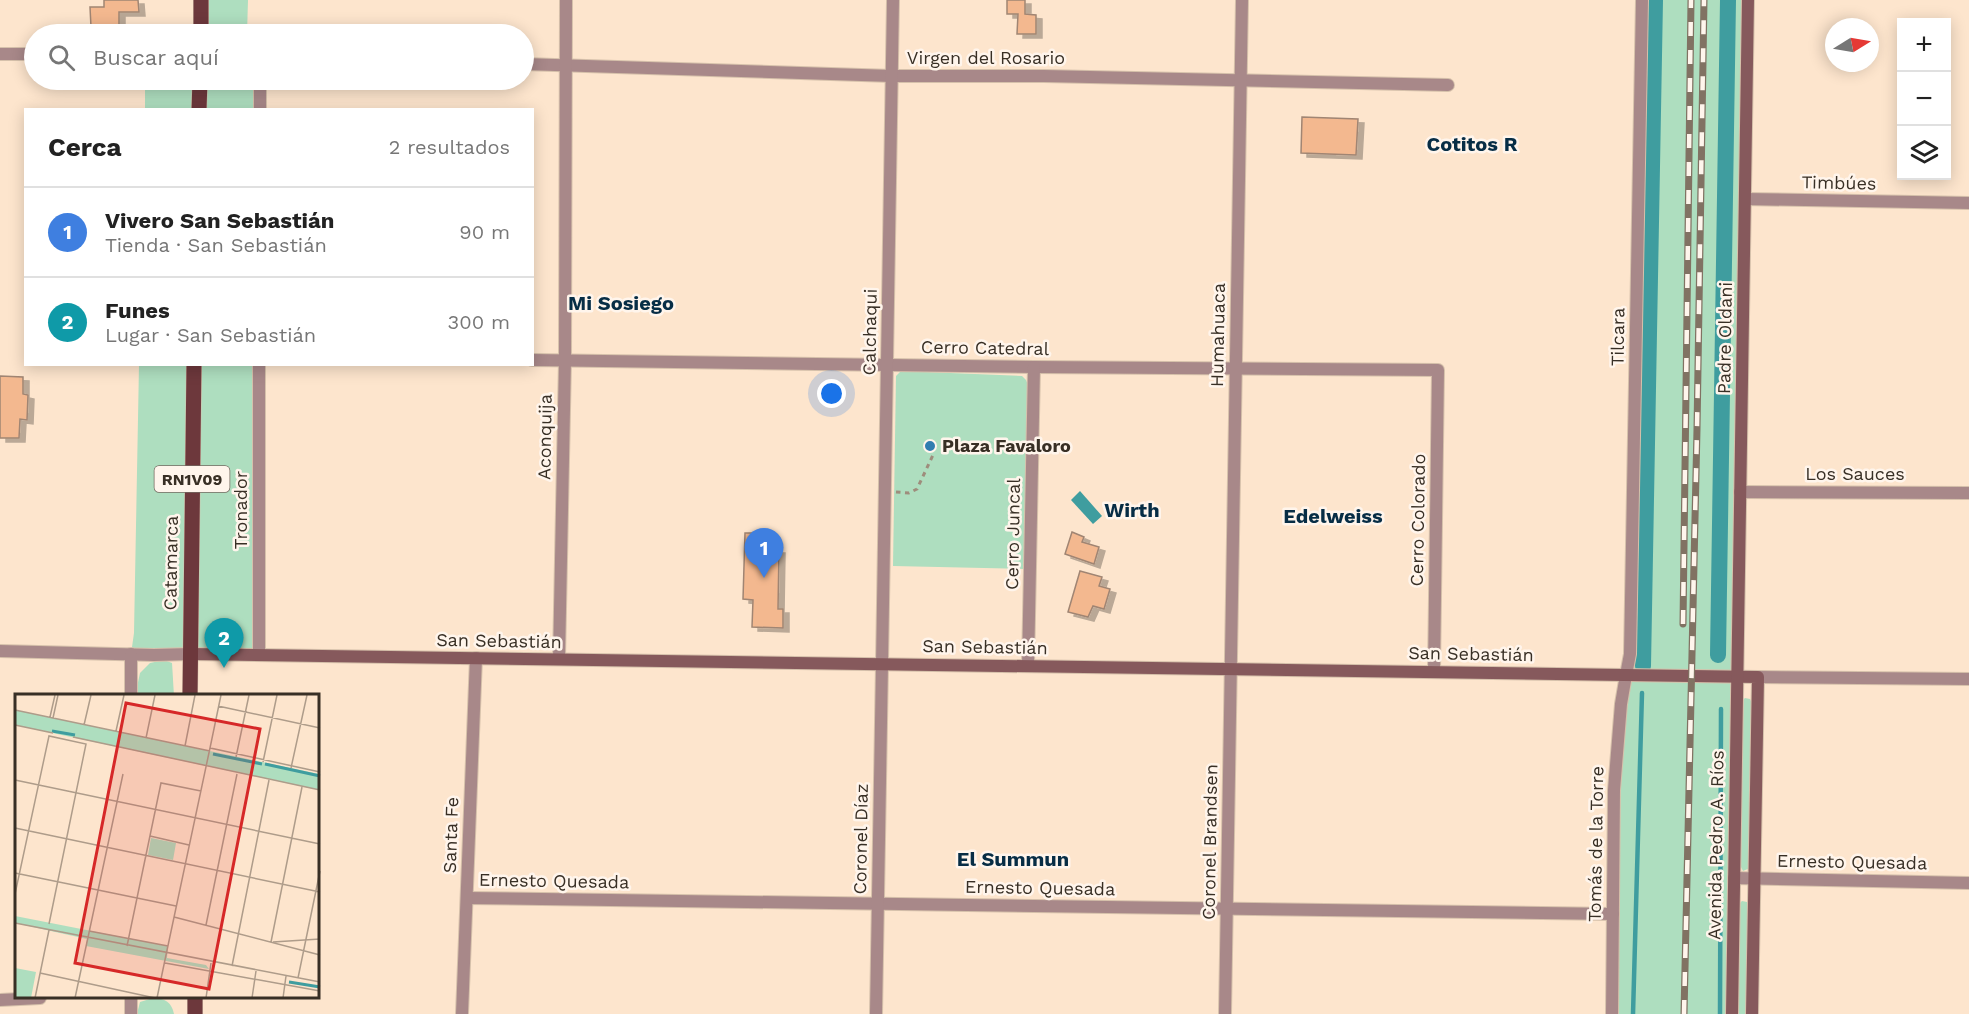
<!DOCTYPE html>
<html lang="es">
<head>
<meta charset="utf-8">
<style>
  :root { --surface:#fff; --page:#f6f6f6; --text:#222; --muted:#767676; --line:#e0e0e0; --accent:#317db0 }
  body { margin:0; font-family:"Work Sans",sans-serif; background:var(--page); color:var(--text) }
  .controls { position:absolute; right:18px; top:18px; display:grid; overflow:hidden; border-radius:0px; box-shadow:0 3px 15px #0003 }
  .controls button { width:54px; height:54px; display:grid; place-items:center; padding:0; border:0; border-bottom:2px solid var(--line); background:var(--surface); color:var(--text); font:30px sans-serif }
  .compass { position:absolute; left:1825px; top:18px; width:54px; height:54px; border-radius:50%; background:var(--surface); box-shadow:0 3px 15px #0003; rotate:79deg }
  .you { position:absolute; left:832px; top:394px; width:21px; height:21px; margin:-15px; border:4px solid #fff; border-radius:50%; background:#1a73e8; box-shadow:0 0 0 9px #1a73e833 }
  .badge { display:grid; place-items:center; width:39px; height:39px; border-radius:50%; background:var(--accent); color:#fff; font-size:20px; font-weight:700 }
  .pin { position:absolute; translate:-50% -50px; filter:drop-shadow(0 2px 3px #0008) }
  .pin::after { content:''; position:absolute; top:32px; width:21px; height:18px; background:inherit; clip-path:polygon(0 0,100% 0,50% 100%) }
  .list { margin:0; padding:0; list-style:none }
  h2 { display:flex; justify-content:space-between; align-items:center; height:78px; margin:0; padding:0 24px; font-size:26px }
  h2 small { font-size:20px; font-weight:400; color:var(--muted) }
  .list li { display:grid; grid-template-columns:39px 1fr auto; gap:18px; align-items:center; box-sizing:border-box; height:90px; padding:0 24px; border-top:2px solid var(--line) }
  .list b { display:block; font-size:22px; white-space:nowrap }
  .list p { margin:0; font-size:20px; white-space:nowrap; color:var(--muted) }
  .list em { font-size:20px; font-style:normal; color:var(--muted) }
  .icon { flex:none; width:33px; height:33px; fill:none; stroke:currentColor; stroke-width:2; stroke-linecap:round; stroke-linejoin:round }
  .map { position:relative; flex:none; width:1969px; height:1014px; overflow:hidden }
  .search { position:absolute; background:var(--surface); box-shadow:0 3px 15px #0003; left:24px; top:24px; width:510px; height:66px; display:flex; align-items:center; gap:15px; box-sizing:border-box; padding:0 21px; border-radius:33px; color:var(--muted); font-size:22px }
  .panel { position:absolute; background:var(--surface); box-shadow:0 3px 15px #0003; left:24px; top:108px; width:510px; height:258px; border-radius:0px }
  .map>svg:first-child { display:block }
</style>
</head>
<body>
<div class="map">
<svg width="1969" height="1014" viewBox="0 0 1969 1014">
  <defs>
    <filter id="shadow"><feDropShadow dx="6" dy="4" stdDeviation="0" flood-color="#0004"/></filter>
  </defs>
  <rect width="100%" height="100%" fill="#fde5cd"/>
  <g fill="#aedebf">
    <path d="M201 0H248L247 34H201Z"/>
    <path d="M1642 0H1748L1732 1014H1612L1614 790 1630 654Z"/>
    <path d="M145 80H260V109L145 110Z"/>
    <path d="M139 365H259V655L131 654 134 633Z"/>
    <path d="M901 371 1022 376 1026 380 1028 385 1024 569 893 566 896 376Z"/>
    <path d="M164 660 172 663 174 696H135L140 673 150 663Z"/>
    <path d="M1745 698 1750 699 1752 703 1750 868 1743 871 1740 865 1742 701Z"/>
    <path d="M1742 901 1747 902 1749 906V1014H1738L1739 904Z"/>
    <path d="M153 998C165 999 171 1001 174 1014H137L140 1002Z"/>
  </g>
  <path fill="#3f9d9f" d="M1080 491 1102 516 1093 524 1071 500Z"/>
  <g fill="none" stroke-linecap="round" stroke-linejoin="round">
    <g stroke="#3f9d9f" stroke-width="4.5">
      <path d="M1633 1014 1642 693"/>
      <path d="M1720 1014 1721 709"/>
    </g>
    <g stroke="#3f9d9f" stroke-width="16">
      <path d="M1718 655 1728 0"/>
      <path d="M1643 666 1655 0"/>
    </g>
  </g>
  <g fill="#f3b88f" stroke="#a08573" stroke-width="1.5" filter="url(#shadow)">
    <path d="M104 0H138L139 12H119V27H91L90 7H104Z"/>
    <path d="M1007 0H1025V14L1036 15V34H1017L1018 14H1007Z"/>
    <path d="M1302 117 1358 119 1356 155 1301 153Z"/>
    <path d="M0 376 23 377V394L28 395 27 420 20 419 19 438H0Z"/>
    <path d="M1072 532 1084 537 1082 542 1099 547 1094 564 1065 554Z"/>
    <path d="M745 533H761V549H779L778 609H783V628L752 627 753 600 743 599Z"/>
    <path d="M1080 571 1102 577 1099 586 1110 589 1104 609 1093 606 1088 617 1068 612Z"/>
  </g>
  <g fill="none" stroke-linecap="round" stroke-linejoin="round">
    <defs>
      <g id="minor">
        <path d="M524 64 892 76H1044L1448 85"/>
        <path d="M260 110V80"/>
        <path d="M1745 199 1969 203"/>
        <path d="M532 360 1034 367 1438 370 1434 672"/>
        <path d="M1740 492 1969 493"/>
        <path d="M0 651 154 655 190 654"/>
        <path d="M259 655V364"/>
        <path d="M559 659 565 360 566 0"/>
        <path d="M882 664 893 0"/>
        <path d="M1028 666 1034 367"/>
        <path d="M1626 675 1630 654 1642 0"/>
        <path d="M1758 677 1969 679"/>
        <path d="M131 696V654"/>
        <path d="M1734 878 1969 883"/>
        <path d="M467 898 1613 914"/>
        <path d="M131 998V1014"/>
        <path d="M0 1000 40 998"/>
        <path d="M462 1014 476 658"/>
        <path d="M1225 1014 1242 0"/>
      </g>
      <g id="tertiary">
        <path d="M0 54H34"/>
        <path d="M876 1014 882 664"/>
        <path d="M1612 1014 1614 790 1621 704 1626 675"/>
      </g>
      <g id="secondary">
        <path d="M190 654 1758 677 1752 1014"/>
        <path d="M1732 1014 1748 0"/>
      </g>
      <g id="primary">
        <path d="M201 34V0"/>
        <path d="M199 110 200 80"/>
        <path d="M190 696 194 364"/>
        <path d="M195 998V1014"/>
      </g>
    </defs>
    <use href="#minor" stroke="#d6c1ab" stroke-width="14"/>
    <use href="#tertiary" stroke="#d6c1ab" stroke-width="14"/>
    <use href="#secondary" stroke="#d6c1ab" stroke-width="14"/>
    <use href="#primary" stroke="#d6c1ab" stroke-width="16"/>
    <path stroke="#9e8d7c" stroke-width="3" stroke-dasharray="4.5 4.5" stroke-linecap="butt" d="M896 492 909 493 917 489 933 455"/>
    <use href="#minor" stroke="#a88889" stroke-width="12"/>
    <use href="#tertiary" stroke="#a88889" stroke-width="12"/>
    <use href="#secondary" stroke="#86595c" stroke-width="12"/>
    <use href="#primary" stroke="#6d383c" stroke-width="15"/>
    <defs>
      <g id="rail">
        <path d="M1683 624 1691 0"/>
        <path d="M1684 1014 1697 429 1704 0"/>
      </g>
    </defs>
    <use href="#rail" stroke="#817263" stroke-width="7"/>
    <use href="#rail" stroke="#fff5ec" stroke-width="4.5" stroke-dasharray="14" stroke-linecap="butt"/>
  </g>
  <circle fill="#317db0" stroke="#fff5ec" stroke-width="2" cx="930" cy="446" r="6"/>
  <g text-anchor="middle" stroke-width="5" stroke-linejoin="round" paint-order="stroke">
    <rect fill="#fff5ec" stroke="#746a61" stroke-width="1.5" x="154.5" y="466" width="75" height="26" rx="4.5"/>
    <g font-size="16" font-weight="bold" fill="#382f25">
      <text x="192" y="485">RN1V09</text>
    </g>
    <g font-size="18" fill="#382f25" stroke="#fff5ec">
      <text x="986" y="64">Virgen del Rosario</text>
      <text transform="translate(1839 183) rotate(1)" y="6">Timbúes</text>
      <text transform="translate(870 332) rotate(-89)" y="6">Calchaqui</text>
      <text transform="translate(1218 335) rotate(-89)" y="6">Humahuaca</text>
      <text transform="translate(1618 337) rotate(-89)" y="6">Tilcara</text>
      <text transform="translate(1725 338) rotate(-89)" y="6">Padre Oldani</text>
      <text transform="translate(985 348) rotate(1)" y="6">Cerro Catedral</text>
      <text transform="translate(545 437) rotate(-89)" y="6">Aconquija</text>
      <text x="1855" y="480">Los Sauces</text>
      <text transform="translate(241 510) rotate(-90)" y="6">Tronador</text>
      <text transform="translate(1418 520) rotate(-89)" y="6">Cerro Colorado</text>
      <text transform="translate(1013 534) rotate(-89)" y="6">Cerro Juncal</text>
      <text transform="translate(171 563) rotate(-89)" y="6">Catamarca</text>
      <text transform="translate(499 641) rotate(1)" y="6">San Sebastián</text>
      <text transform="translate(985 647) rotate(1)" y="6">San Sebastián</text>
      <text transform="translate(1471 654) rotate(1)" y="6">San Sebastián</text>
      <text transform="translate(451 835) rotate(-88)" y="6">Santa Fe</text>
      <text transform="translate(861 839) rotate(-89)" y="6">Coronel Díaz</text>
      <text transform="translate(1210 842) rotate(-89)" y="6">Coronel Brandsen</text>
      <text transform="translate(1596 844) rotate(-89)" y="6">Tomás de la Torre</text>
      <text transform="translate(1716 845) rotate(-89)" y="6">Avenida Pedro A. Ríos</text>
      <text transform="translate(1852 862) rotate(1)" y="6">Ernesto Quesada</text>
      <text transform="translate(554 881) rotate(1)" y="6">Ernesto Quesada</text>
      <text transform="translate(1040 888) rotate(1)" y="6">Ernesto Quesada</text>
    </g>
    <g font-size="18" font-weight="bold" fill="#382f25" stroke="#fff5ec" text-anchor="start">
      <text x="942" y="452">Plaza Favaloro</text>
    </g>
    <g font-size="20" font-weight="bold" fill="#072d45" stroke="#fff5ec">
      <text x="1472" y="151">Cotitos R</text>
      <text x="621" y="310">Mi Sosiego</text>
      <text x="1132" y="517">Wirth</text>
      <text x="1333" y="523">Edelweiss</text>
      <text x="1013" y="866">El Summun</text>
    </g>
  </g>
  <g transform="translate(15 694)">
    <rect width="304" height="304" fill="#fde5cd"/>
    <path d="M0 16 304 80V96L0 31ZM136 144 161 149 158 166 133 161ZM0 222 153 252 152 264 191 271 194 275 71 252 72 245 0 229ZM0 274 21 278 16 304H0Z" fill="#aedebf"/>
    <path fill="none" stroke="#3f9d9f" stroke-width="3" d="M37 37 60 41M198 60 247 70M250 70 305 82M274 288 305 293"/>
    <path fill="none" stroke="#ae9c8a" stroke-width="1.5" d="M203 12 305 34M0 16 195 57M35 23 40 1M38 24 43 1M0 31 38 39M69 31 76 1M101 37 109 1M58 43 305 96M131 44 140 1M170 52 180 1M195 54 206 1M221 63 234 1M248 68 262 1M276 74 292 1M0 86 305 150M0 134 305 198M135 142 174 151M0 179 161 212M0 200 34 42 71 50 34 230M159 223 305 261M0 229 305 288M191 231 222 80M74 237 153 252M256 248 287 93M258 248 305 245M112 252 146 89 186 97M151 261 195 54 305 78M150 269 305 297M217 272 254 86M25 279 140 304M283 284 305 177M20 304 34 236M60 304 108 80M142 304 151 261M191 304 196 269M237 304 241 277M268 304 271 282"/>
    <path fill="#d62828" fill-opacity="0.15" stroke="#d62828" stroke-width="3" d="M111 9 245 35 194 295 60 269Z"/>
    <rect width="304" height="304" fill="none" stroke="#382f25" stroke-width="3"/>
  </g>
</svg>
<div class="controls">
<button>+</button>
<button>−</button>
<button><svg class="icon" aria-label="layers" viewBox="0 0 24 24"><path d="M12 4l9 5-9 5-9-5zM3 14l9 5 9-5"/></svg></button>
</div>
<svg class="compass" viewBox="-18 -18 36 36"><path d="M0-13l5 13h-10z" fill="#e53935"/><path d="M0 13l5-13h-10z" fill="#767676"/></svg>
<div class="you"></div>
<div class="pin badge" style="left:764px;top:578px;background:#3f7fe0">1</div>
<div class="pin badge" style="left:224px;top:668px;background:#0f9aa8">2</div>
<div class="search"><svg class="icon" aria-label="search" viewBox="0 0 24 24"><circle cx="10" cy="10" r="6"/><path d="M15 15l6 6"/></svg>Buscar aquí</div>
<section class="panel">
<h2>Cerca<small>2 resultados</small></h2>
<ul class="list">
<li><span class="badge" style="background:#3f7fe0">1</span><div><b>Vivero San Sebastián</b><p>Tienda · San Sebastián</p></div><em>90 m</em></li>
<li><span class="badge" style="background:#0f9aa8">2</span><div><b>Funes</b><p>Lugar · San Sebastián</p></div><em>300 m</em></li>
</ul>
</section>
</div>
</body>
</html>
